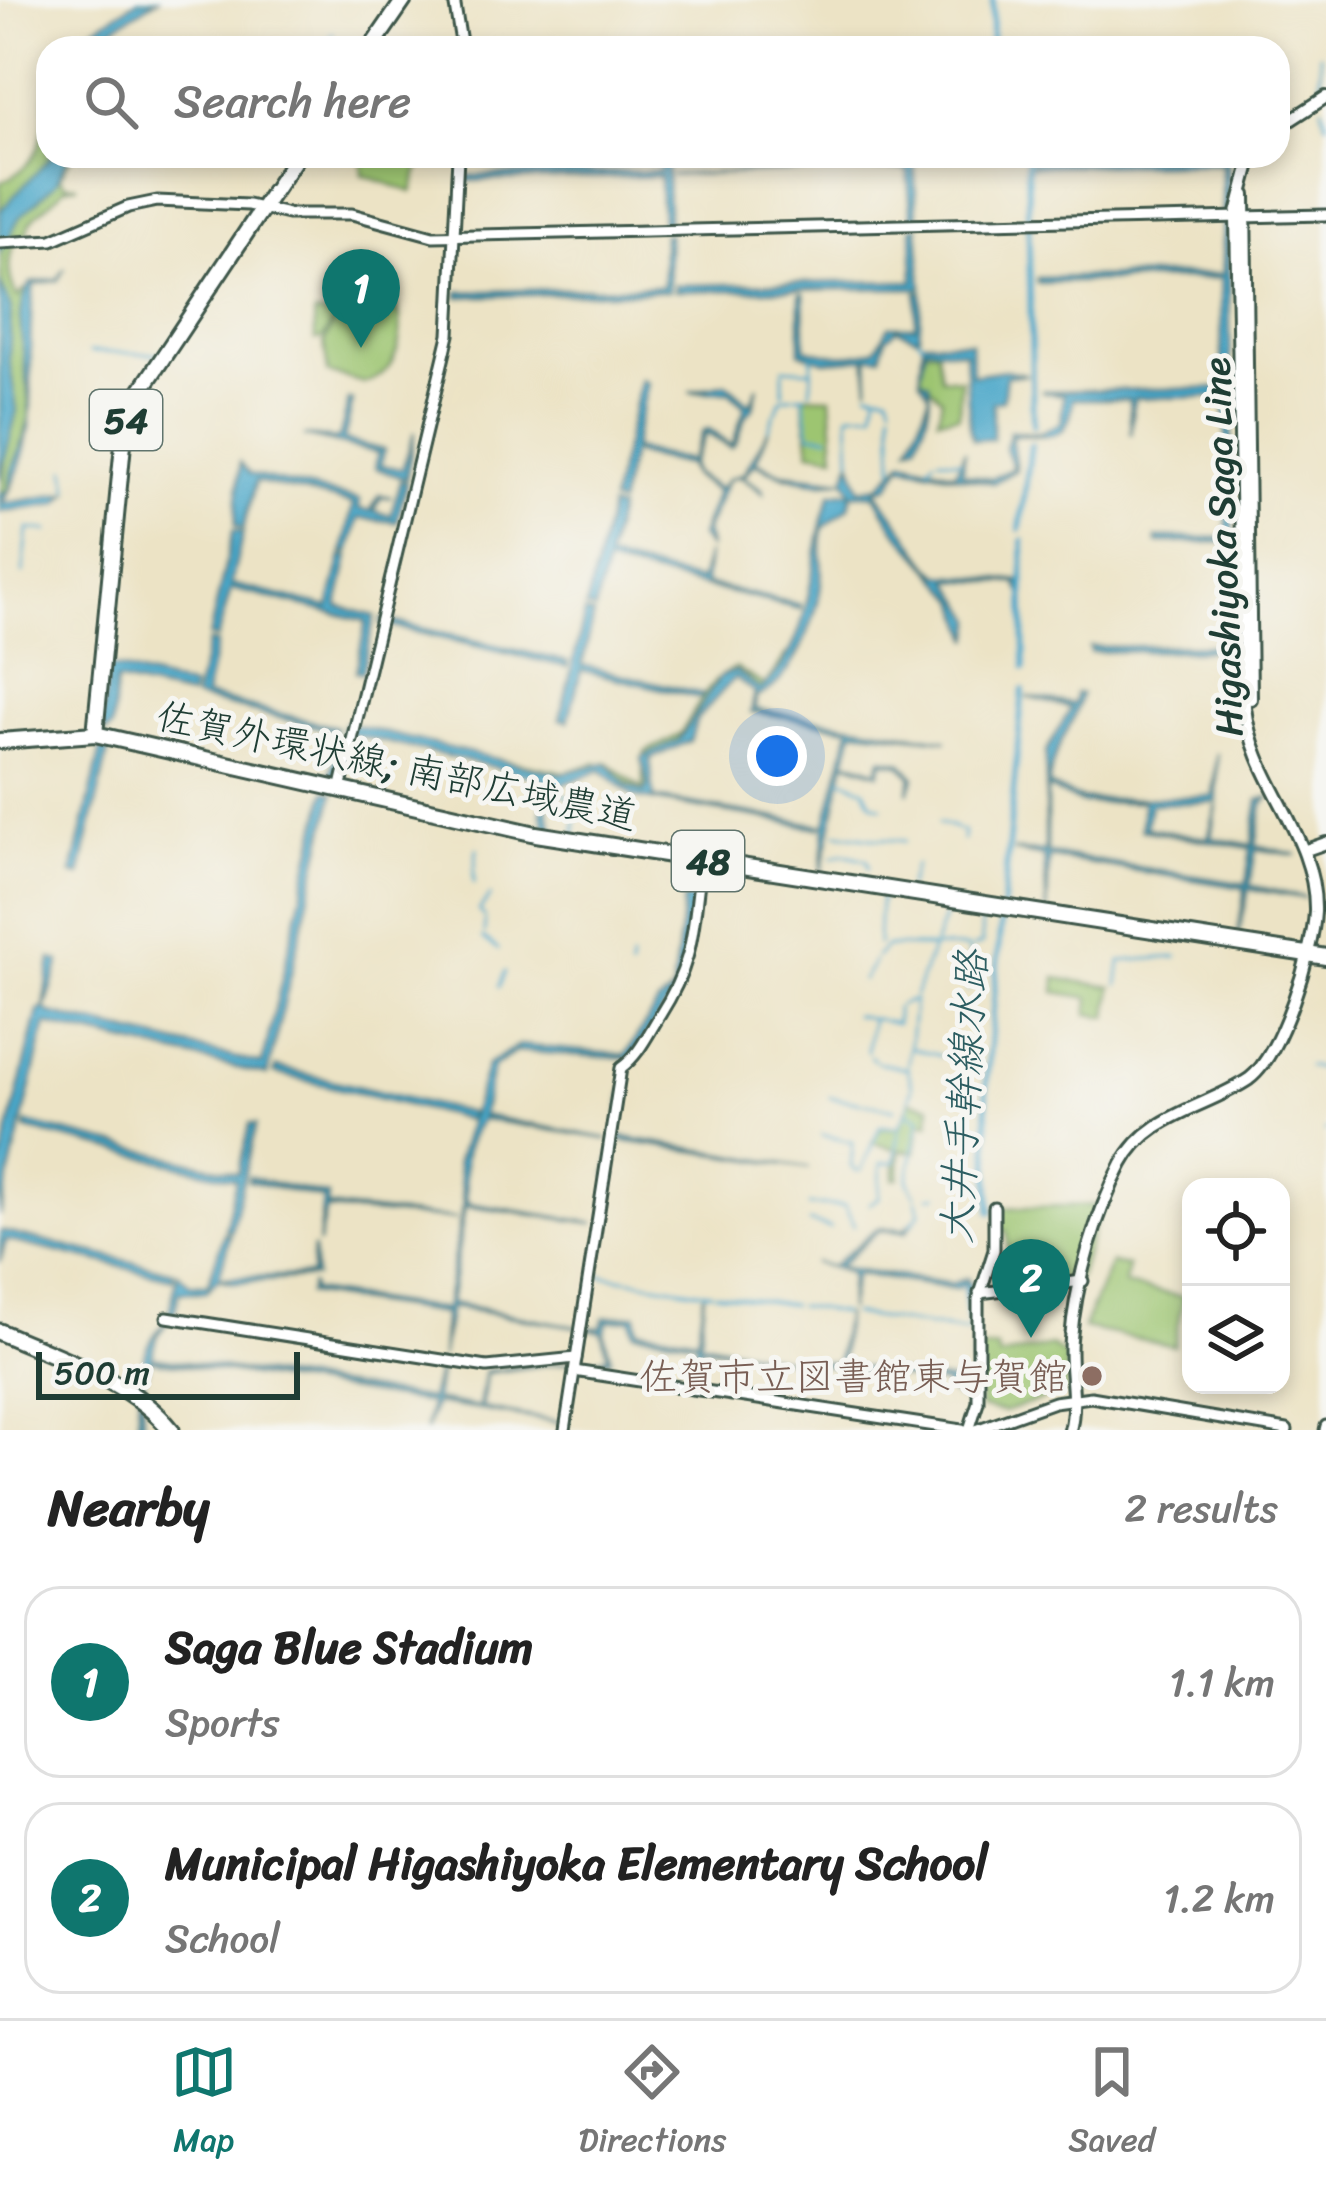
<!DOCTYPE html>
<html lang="en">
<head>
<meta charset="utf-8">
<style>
  :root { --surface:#fff; --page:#f2f2f2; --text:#222; --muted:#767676; --line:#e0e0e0; --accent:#0f766e }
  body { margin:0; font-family:Sriracha,"Klee One",sans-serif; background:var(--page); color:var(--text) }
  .controls { position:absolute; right:36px; bottom:36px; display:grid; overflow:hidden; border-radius:24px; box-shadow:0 6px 18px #0003 }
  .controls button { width:108px; height:108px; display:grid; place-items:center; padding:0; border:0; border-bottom:3px solid var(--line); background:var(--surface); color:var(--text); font:60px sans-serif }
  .scale { position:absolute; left:36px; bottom:30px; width:264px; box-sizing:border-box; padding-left:12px; border:6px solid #1f3d34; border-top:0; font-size:33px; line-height:42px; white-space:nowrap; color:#1f3d34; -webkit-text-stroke:9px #f6f6f2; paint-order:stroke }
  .you { position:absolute; left:777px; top:756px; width:42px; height:42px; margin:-30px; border:9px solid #fff; border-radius:50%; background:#1a73e8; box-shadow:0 0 0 18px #1a73e833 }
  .badge { display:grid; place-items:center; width:78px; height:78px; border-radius:50%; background:var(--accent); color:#fff; font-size:39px; font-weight:700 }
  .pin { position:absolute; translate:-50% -99px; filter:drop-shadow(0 3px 6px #0008) }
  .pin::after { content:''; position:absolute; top:63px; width:42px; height:36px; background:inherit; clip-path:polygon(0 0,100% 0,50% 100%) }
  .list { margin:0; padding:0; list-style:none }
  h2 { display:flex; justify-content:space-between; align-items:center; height:156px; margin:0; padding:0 48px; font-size:51px }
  h2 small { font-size:39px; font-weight:400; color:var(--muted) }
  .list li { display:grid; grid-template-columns:78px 1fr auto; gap:36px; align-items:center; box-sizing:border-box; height:192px; margin:0 24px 24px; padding:0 24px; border:3px solid var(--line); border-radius:36px }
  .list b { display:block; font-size:45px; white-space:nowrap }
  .list p { margin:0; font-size:39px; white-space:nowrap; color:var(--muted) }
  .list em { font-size:39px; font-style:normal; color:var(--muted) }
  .icon { flex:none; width:66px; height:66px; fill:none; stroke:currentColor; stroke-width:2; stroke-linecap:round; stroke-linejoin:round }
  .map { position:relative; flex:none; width:1326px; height:1430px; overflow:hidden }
  .search { position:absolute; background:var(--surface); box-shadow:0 6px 18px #0003; left:36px; right:36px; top:36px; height:132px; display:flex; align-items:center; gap:30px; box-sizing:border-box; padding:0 42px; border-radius:36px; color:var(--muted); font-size:45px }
  .sheet { height:588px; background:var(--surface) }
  nav { display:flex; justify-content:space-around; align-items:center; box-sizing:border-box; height:168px; border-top:3px solid var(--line); background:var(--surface); font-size:33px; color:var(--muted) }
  nav a { display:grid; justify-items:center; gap:6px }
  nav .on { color:var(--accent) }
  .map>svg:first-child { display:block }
</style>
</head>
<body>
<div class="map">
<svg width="1326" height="1430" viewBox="0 0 1326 1430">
  <rect width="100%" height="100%" fill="#f6f6f2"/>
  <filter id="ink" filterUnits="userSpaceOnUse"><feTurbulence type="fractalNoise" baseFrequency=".00833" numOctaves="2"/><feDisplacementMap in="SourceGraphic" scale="24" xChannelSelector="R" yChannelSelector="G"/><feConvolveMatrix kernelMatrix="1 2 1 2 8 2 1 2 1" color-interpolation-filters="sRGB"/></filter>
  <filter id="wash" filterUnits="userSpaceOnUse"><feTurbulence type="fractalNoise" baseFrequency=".004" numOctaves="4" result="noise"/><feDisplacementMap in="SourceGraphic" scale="48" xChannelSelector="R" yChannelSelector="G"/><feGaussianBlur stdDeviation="2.7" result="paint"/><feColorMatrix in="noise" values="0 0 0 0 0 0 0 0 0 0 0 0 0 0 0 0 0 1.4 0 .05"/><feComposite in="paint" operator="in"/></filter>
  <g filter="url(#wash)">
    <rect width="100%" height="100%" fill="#ece3c5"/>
    <g fill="#9dc571" stroke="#5e8152" stroke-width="3">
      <path d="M48 72V156H57L0 218V183C57 157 39 116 48 72Z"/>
      <path d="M66 156H72L60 177 65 184 78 185 64 188C54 205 30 211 26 236L16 235C8 259 6 274 17 297L26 289 22 336 30 416 9 489 0 495 5 462 0 235Z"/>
      <path d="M362 156H416L421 163 412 192 363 175Z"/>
      <path d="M396 304C407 329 398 376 364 383L328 373 324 343 336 318 322 339 315 340 314 314 339 316 377 305 395 314Z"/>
      <path d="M923 350H937L941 377 961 379 959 416 938 418 942 398 921 378Z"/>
      <path d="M803 396 831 397 835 455 810 451Z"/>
      <path d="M787 654 761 690 741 673 721 676 678 740 642 758 648 785 644 793 596 763 561 774 466 753 564 772 607 762 644 790C643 740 637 759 680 734 695 712 708 677 736 668L765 685Z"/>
      <path d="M1056 978 1112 987 1108 1017 1088 1014 1090 998 1055 992Z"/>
      <path d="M910 1101 931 1106 929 1124 920 1122 916 1152 900 1150 899 1178 894 1179 897 1149 872 1143 881 1127 900 1128Z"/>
      <path d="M1100 1205 1078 1280 1010 1289 1007 1231 998 1230 997 1208Z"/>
      <path d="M1111 1263 1128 1266 1125 1285 1183 1297 1174 1346 1083 1328Z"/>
      <path d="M1051 1346 1066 1356V1392L1004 1412 980 1408V1349L997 1348 999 1357Z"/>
    </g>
    <g fill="#4ba7c9" stroke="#35727e" stroke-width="3" fill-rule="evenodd">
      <path d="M138 0H157L112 28 95 48H78L91 30Z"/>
      <path d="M52 156H68L56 183 19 218 0 253V211Z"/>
      <path d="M661 156H667L668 227H662L660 176 462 181V176L660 171Z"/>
      <path d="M907 156H914L917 220H912L907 169 671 175 907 165Z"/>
      <path d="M1227 156 1232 443H1226L1225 397 1134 398 1131 435 1129 399H1073C1069 445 1048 435 1011 435L1016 470 993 483 902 465 889 486 876 490 932 568 941 575 1022 581V593L1016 583 950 580 975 619 971 640 958 600 895 529 875 495 852 493 849 507 823 528C819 547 823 566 821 585 816 620 792 685 756 697L755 709 948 740 854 730 846 760 878 771 881 758 901 762 915 777 908 793 912 777 900 764 883 761 879 773 845 762 821 876 825 827 850 728 751 712 755 693 735 677 697 719 690 741 650 759 654 798 822 825 819 828 634 797 601 770 558 786 547 807 553 829 547 831 542 814 545 779 348 733 335 786 327 784 344 723 560 774 607 763 628 787 644 793 648 785 642 758 679 740 721 676 736 671 760 690C819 641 806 557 831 494L851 491 845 479 851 460 860 489 879 486 904 460 955 473 965 450 962 473 990 479 1013 468 1005 448 1010 431 1037 434 1061 423 1064 395 1041 391 1222 388 1221 278 1037 283V278L1223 274 1222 163 1032 166V161Z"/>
      <path d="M912 227H918L922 288 675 291V285L914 281Z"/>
      <path d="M663 234H668L669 291 458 297V292L663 286Z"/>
      <path d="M65 268 58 280 34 285C22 373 49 423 2 504L68 493 58 504 0 512V495L9 489C9 463 29 442 30 415 33 375 7 319 31 283L58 279Z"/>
      <path d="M0 282 11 309 9 360 17 410 0 478Z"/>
      <path d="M917 292H922L919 338 897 329 886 338 881 356 868 357 869 387 866 358 825 361 800 352V294H804L805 348C827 355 854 358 876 349L889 326H915Z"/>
      <path d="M923 341 971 342 972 375 1005 370 1027 375 1006 376 1003 400 993 402V439L973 440 970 431 965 352 926 346 920 378 929 383C932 405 926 422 917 443L910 446 930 395 920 379Z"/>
      <path d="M641 379 648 383 619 504 611 502Z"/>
      <path d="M726 383 750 404 758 386 753 408C740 418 743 438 731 448L706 433 691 465 695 474 719 489C730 477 731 479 744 473L769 429 756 461 782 473 843 480C814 486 781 477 755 463L743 477 762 489 763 493 740 476 728 479 705 532 710 549 700 536 717 492 692 475 688 465 635 454V449L690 461 703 431 709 429 732 446 745 407 729 392H689Z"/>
      <path d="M349 400 353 401 344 440 384 450 381 465 402 469 415 432 406 479 375 468 378 453 304 436 339 439Z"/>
      <path d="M240 463 249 474 360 500 359 509 370 511 380 495 391 497 380 498 374 511 391 516 400 481 406 483 397 522 359 518 349 553 343 552 353 504 256 481 243 529 235 526Z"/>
      <path d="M1227 500H1233L1236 664 1229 668 1228 650 1090 652V647L1228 645 1227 542 1157 543V538H1227Z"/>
      <path d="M610 507 618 509 607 559 700 581 708 553 705 584 801 605 800 609 606 564 595 610 586 608Z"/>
      <path d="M233 531 243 533 231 584 329 607 342 556 349 557 338 606 375 616 362 673 356 672 366 621 231 589 217 639 209 637Z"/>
      <path d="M585 613 594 615 582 665 703 694 700 698 581 670 568 721 560 719Z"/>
      <path d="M382 619 568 662 567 667 381 624Z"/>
      <path d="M208 642 216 644 205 696 336 727 335 731 194 698Z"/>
      <path d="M109 666 192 688 190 697 116 681 112 728 106 733 102 725Z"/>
      <path d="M1076 693 1081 694C1074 730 1053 739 1049 785L1083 800 1213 796 1217 753V802L1150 804 1146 828 1208 838 1217 805 1212 838 1252 845 1259 800 1270 797 1263 804 1256 845 1297 855 1256 849 1250 885 1305 898 1249 889 1237 942 1245 888 1049 857 1047 912 1044 857 1013 851 1045 852 1046 752 1071 708 1027 697 1074 704ZM1047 788 1083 804 1143 801 1141 830 1251 848 1246 884 1047 853Z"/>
      <path d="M103 740 110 744 80 876 72 874Z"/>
      <path d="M326 791 334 793 267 1075 46 1024 0 1216V1168L38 1011 44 1007 51 959 60 962 45 1009 50 1013 262 1064Z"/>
      <path d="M684 899 694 900 687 955 674 994 630 1059 517 1051 493 1067 482 1115 608 1139 482 1119C459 1148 465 1171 467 1203L595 1223 465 1206 450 1303 579 1327 450 1307 441 1358 444 1314 308 1294 311 1284 312 1291 445 1310 463 1202 457 1161 487 1065 519 1045 625 1055 658 1004 672 992Z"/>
      <path d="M629 1065 618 1136 809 1168 618 1140 607 1177Z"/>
      <path d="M276 1067 470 1113 468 1120 274 1073Z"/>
      <path d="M27 1123 238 1173 250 1124 256 1125 231 1231 225 1229 236 1179 25 1129Z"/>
      <path d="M249 1177 328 1196 327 1207 456 1219 326 1210 318 1244 323 1199 248 1181Z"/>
      <path d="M915 1220 906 1232 879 1230 838 1267 952 1284 967 1278 974 1291V1329L965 1282 956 1289 855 1274 848 1310 850 1273 813 1262 831 1267 878 1228 904 1229Z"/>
      <path d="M1 1231 174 1272 173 1279 6 1240 0 1262Z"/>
      <path d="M224 1233 230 1235 219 1278 311 1275 313 1247 315 1277 234 1283 218 1279 206 1292H179L174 1317 169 1313 178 1273 190 1285H208Z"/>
      <path d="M704 1293 700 1342 794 1360 700 1346 690 1386 696 1341 634 1332 631 1319 608 1321 604 1333 611 1359 579 1364 608 1356 601 1331 584 1328 601 1327 605 1317 636 1315 638 1329 697 1338Z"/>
      <path d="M845 1313 841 1364 951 1381V1389L970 1396 974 1333V1400L966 1428 971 1404 947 1391 946 1384 798 1361 837 1363Z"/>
      <path d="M169 1320 158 1334 152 1357 430 1399 440 1362 435 1400 479 1408 485 1371 573 1361 486 1373 482 1408 564 1423 435 1403 426 1430 430 1403 150 1360 142 1387 143 1430H138C138 1394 137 1342 169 1320Z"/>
    </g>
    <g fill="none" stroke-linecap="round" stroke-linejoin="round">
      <g stroke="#4ba7c9" stroke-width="3">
        <path d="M326 48 333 33"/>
        <path d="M1320 54 1321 85"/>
        <path d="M1322 107 1326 123"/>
        <path d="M918 338 923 343"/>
        <path d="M90 352 158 354"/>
        <path d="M784 368 810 370"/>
        <path d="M783 372V393"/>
        <path d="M811 391 812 357"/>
        <path d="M869 391 889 394 892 403"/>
        <path d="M803 395 810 434 829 436"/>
        <path d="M796 396 806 395"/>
        <path d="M892 409 894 469"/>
        <path d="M776 412 781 399 792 396"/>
        <path d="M769 429 774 415"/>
        <path d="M939 458 961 461"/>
        <path d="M851 460 849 413 874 412 877 393"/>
        <path d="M929 466 934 459"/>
        <path d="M66 469 69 489"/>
        <path d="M23 573 28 529 48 531"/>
        <path d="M109 666 113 633"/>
        <path d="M842 779 862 788"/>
        <path d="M865 789 872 803 882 807"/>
        <path d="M563 794 577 803 575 833"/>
        <path d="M939 823 964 832 963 840"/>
        <path d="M837 833 879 839"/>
        <path d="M882 839 905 841"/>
        <path d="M833 857 843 854 867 860 869 868"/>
        <path d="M475 867 477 849"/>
        <path d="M474 883V870"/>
        <path d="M908 886 915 865"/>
        <path d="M879 913 881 896"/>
        <path d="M485 917 479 911 490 896"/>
        <path d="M484 933 485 921"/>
        <path d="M483 938 498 949"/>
        <path d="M935 943 945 915"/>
        <path d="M878 944 879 916"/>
        <path d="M974 947 982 944 981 921"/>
        <path d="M876 957 886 946 969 948 968 990"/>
        <path d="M630 969 631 960"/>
        <path d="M863 980 874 961"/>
        <path d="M1118 985 1121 961 1177 957"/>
        <path d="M499 987 505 972"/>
        <path d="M915 996 932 948"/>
        <path d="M899 1005 914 1000 908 1063"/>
        <path d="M854 1015 880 1020"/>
        <path d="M883 1021 896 1024V1008"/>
        <path d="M910 1047 940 1056"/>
        <path d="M867 1051 871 1019"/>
        <path d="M870 1056 874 1060"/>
        <path d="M877 1062 907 1069"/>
        <path d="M1308 1066 1326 1071"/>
        <path d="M907 1067 912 1086"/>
        <path d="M830 1097 863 1103"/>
        <path d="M910 1098 912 1089"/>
        <path d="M909 1102 908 1113 920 1118 908 1180 916 1196"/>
        <path d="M866 1103 894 1109"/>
        <path d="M1325 1131 1326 1130"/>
        <path d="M822 1135 853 1142 851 1167 857 1171"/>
        <path d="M861 1171 880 1126 899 1127 906 1113"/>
        <path d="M880 1181 882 1163 895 1162 899 1129"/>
        <path d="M930 1196 938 1195"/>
        <path d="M869 1204 879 1198 880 1183"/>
        <path d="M809 1205 845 1206 854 1226"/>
        <path d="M809 1222 830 1228"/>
        <path d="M911 1224 920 1213 917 1200"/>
        <path d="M594 1274 699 1291"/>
        <path d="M963 1284 969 1328"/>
        <path d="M702 1291 711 1292"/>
        <path d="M715 1293 792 1305"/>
        <path d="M798 1306 841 1313"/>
        <path d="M852 1314 967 1332"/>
      </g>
      <g stroke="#4ba7c9" stroke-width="6">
        <path d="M991 48 993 0"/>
        <path d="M1027 156 1033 425"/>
        <path d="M1020 529 1031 445"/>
        <path d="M1023 541 1025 668"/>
        <path d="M1003 904 1023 690"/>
        <path d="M991 1212 986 1089 1002 910"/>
      </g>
    </g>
  </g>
  <g filter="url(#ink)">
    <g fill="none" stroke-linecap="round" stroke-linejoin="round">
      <defs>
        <g id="tertiary">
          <path d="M454 0 462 48"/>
          <path d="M0 243 52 240 128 207 157 201 248 205 288 214H352L433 236 1326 215"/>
          <path d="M340 790 449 335 458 156"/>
          <path d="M979 1293 1083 1281"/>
          <path d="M167 1317 487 1367 576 1358"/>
          <path d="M574 1371 962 1430"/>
          <path d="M565 1430 621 1068C639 1055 648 1034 660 1015 697 957 692 926 702 860"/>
          <path d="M969 1430 978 1402V1300L994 1250V1207"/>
          <path d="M976 1430 1054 1402 1091 1397 1287 1430"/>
          <path d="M1325 1430 1326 1426"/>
        </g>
        <g id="secondary">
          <path d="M1278 128 1326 97"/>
          <path d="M1245 195 1251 699"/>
          <path d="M1306 850 1326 843"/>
          <path d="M1070 1430C1078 1399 1068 1370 1071 1339 1075 1284 1096 1213 1122 1164 1148 1114 1206 1108 1249 1079 1281 1056 1313 951 1315 912 1317 835 1253 783 1245 707L1236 217 1252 156"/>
        </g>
        <g id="primary">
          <path d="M371 48 404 0"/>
          <path d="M95 734 126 413 297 156"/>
          <path d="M0 741 95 734 536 834 1326 957"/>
        </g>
        <path id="trunk" d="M0 1332C58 1358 130 1379 171 1430"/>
      </defs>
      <use href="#tertiary" stroke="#3e564a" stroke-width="15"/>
      <use href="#secondary" stroke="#3e564a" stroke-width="16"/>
      <use href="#primary" stroke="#3e564a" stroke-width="20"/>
      <use href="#trunk" stroke="#3e564a" stroke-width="21"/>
      <use href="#tertiary" stroke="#fff" stroke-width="9"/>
      <use href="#secondary" stroke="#fff" stroke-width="10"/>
      <use href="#primary" stroke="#fff" stroke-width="14"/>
      <use href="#trunk" stroke="#fff" stroke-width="15"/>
    </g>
  </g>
  <circle fill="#8d6e63" stroke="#f6f6f2" stroke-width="4.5" cx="1092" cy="1376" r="12"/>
  <g text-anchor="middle" stroke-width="10" stroke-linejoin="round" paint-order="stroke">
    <g fill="#f6f6f2" stroke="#60746d" stroke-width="3">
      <rect x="90" y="390" width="72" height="60" rx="9"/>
      <rect x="672" y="831" width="72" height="60" rx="9"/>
    </g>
    <g font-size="36" font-weight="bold" fill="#1f3d34">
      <text x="126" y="433">54</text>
      <text x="708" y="874">48</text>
    </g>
    <g font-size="39" fill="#1f3d34" stroke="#f6f6f2">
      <text transform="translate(1222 547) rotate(-92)" y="14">Higashiyoka Saga Line</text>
      <text transform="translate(397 765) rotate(12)" y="14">佐賀外環状線; 南部広域農道</text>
    </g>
    <g font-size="39" fill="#785e54" stroke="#f6f6f2" text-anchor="end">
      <text x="1068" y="1390">佐賀市立図書館東与賀館</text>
    </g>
    <g font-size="42" font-style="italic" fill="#2c5d61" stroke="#f6f6f2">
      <text transform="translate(963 1097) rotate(-87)" y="15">大井手幹線水路</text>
    </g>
  </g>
</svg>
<div class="controls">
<button><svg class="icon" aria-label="locate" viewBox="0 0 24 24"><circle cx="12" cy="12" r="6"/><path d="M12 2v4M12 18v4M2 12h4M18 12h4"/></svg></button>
<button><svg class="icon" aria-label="layers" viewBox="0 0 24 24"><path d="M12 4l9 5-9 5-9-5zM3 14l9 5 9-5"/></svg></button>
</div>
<div class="scale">500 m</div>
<div class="you"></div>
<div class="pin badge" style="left:361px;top:348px">1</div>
<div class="pin badge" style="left:1031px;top:1338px">2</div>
<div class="search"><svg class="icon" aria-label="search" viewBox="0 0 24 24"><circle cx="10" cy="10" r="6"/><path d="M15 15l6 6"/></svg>Search here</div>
</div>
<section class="sheet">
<h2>Nearby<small>2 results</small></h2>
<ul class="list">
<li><span class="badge">1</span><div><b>Saga Blue Stadium</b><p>Sports</p></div><em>1.1 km</em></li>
<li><span class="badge">2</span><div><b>Municipal Higashiyoka Elementary School</b><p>School</p></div><em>1.2 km</em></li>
</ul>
</section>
<nav>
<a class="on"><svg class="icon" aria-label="map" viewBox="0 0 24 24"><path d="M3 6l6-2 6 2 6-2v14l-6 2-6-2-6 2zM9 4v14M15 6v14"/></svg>Map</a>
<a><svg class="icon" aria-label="directions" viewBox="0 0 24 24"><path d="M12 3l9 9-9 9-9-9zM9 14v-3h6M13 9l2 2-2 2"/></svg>Directions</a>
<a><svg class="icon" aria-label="saved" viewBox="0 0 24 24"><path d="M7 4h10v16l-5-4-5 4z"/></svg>Saved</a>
</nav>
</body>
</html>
